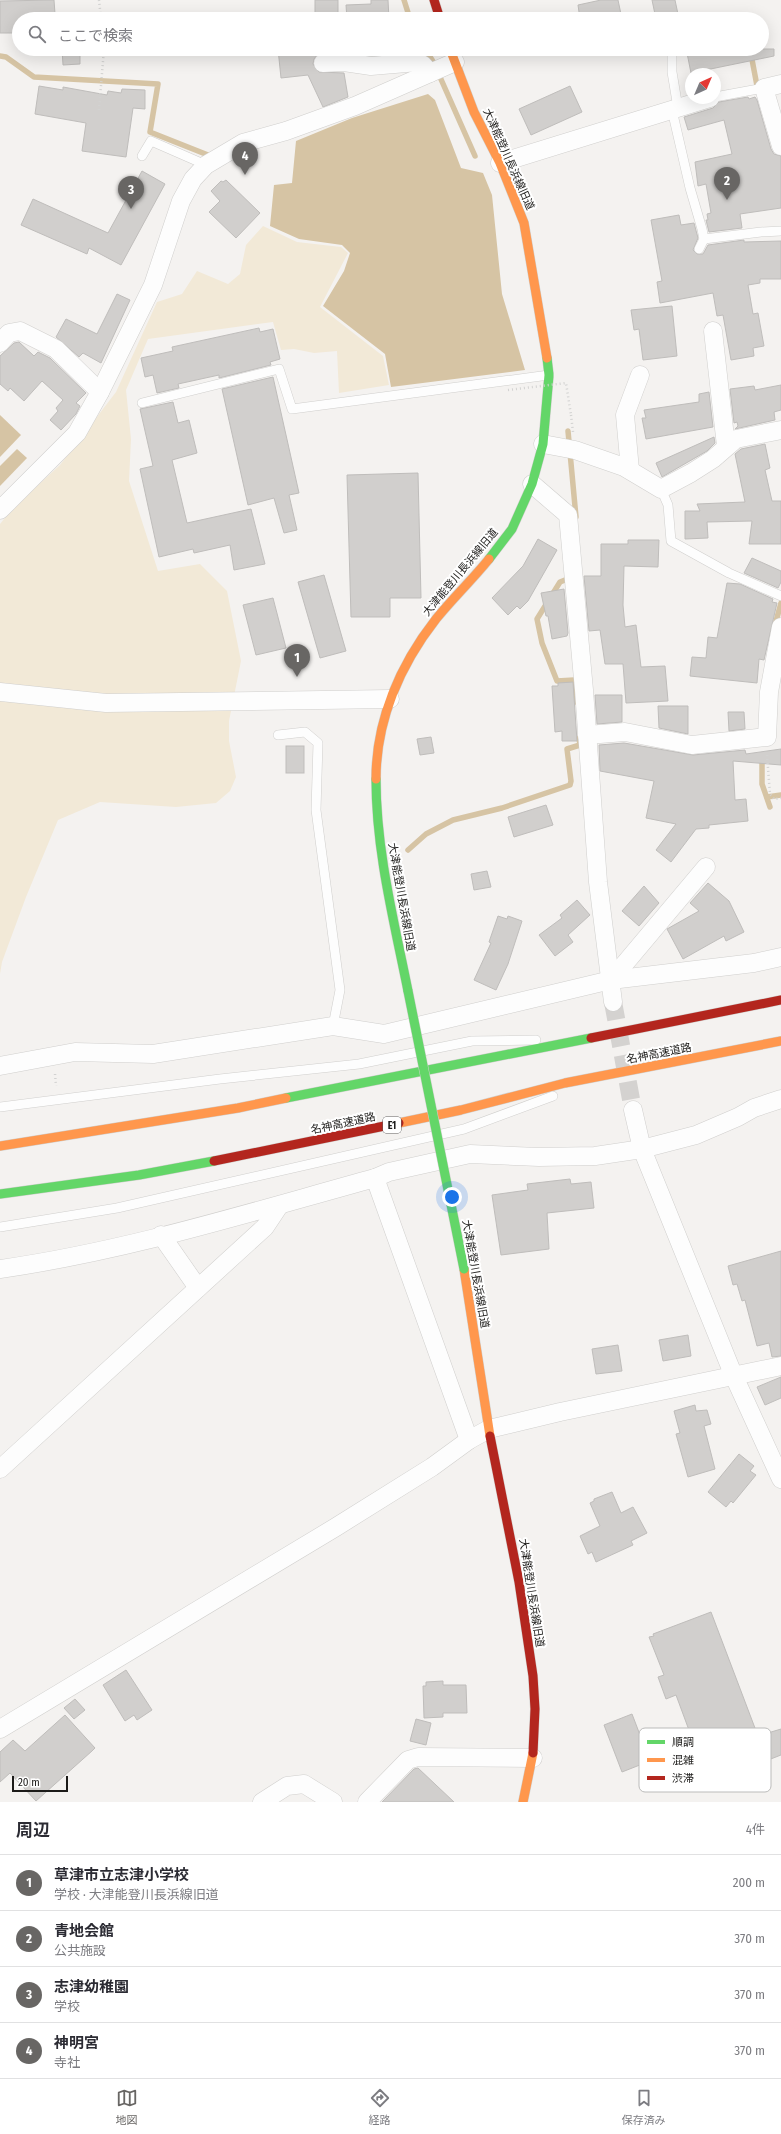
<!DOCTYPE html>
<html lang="ja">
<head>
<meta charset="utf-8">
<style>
  :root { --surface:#fff; --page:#f2f2f3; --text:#2b2b33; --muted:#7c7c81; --line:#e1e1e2; --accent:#686664 }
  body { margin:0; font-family:"Fira Sans Condensed","Noto Sans JP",sans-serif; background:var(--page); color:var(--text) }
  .compass { position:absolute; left:685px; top:68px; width:36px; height:36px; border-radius:50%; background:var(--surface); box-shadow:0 4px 16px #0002; rotate:44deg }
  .scale { position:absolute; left:12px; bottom:10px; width:56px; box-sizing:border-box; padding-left:4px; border:2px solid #1c1b19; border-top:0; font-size:11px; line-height:14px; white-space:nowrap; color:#1c1b19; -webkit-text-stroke:3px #fff; paint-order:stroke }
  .you { position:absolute; left:452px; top:1197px; width:14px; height:14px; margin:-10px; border:3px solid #fff; border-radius:50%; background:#1a73e8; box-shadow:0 0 0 6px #1a73e833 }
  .badge { display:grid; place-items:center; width:26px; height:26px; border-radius:50%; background:var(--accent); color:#fff; font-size:13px; font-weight:700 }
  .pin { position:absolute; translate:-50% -33px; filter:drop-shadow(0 1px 2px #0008) }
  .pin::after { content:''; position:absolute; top:21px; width:14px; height:12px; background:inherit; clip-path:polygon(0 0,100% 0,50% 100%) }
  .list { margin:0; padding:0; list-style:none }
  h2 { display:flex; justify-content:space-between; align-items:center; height:52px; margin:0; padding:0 16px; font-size:17px }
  h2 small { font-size:13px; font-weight:400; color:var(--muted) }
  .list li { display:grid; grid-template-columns:26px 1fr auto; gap:12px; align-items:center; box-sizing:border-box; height:56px; padding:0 16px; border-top:1px solid var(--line) }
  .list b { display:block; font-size:15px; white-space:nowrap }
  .list p { margin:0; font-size:13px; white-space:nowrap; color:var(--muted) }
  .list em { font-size:13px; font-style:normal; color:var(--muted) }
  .icon { flex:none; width:22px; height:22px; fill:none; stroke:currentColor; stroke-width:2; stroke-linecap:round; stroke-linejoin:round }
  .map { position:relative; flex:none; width:781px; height:1802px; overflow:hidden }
  .search { position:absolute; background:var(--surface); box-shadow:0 4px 16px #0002; left:12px; right:12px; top:12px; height:44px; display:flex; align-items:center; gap:10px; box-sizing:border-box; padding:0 14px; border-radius:22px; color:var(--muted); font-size:15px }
  .sheet { height:276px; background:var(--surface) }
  nav { display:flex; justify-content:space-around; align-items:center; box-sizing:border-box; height:56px; border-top:1px solid var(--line); background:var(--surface); font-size:11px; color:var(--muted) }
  nav a { display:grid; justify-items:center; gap:2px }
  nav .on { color:var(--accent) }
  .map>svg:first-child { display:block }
</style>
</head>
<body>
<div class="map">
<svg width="781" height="1802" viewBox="0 0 781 1802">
  <rect width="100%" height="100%" fill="#f4f2f0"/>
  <path fill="#f2e9d7" d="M263 226 297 242 341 247 348 253 320 307 383 356 389 385 339 393 337 351 314 353 294 349 281 350 273 322 148 339 126 390 131 439 129 481 158 571 200 564 227 591 241 661 229 721V741L236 777 230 791 216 803 176 807 100 802 58 820 26 897 2 962 0 974V524L13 508 60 465 116 392 157 302 182 294 197 271 228 284 240 274 246 245Z"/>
  <g fill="#d6c4a4">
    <path d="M428 94 435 100 461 168 483 173 492 195 502 294 525 370 391 387 385 354 323 306 344 271 350 253 342 245 299 239 270 226 274 185 292 183 296 141 352 118Z"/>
    <path d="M0 415 21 435 0 457Z"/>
    <path d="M17 449 27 458 0 486V466Z"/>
  </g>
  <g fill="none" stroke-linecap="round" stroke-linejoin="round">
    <g stroke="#d6c4a4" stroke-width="5.5">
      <path d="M404 0 410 19"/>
      <path d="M425 49 434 63"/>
      <path d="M750 49 758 91"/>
      <path d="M0 56 6 57 34 77 158 84 150 132 208 155"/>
      <path d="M440 77 475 156"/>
      <path d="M568 431 576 517"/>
      <path d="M570 578 560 582 537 619 542 643 557 681 574 680 576 702"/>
      <path d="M775 625 781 603"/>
      <path d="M762 756V784L770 807"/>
      <path d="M767 797 781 795"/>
      <path d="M408 850 426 834 453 820 502 808 570 785 571 781 567 749 580 745 579 738"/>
    </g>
  </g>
  <g fill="#d1cfcd" stroke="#bfbdbb">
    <path d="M54 0 55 14H26V19H19V33H0V1Z"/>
    <path d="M315 0H338V14L315 15Z"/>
    <path d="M371 0H388L389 19H347L346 5 371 4Z"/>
    <path d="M601 0H618L622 19H606V15L580 19 578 5Z"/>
    <path d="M652 0H675L679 19H656Z"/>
    <path d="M62 49H80V64L63 65Z"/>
    <path d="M278 49H340L341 52 318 54 314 59 313 64 319 72 344 73 348 97 323 107 308 75 281 78Z"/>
    <path d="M696 49H774V56L691 73 687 53 696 51Z"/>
    <path d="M39 86 63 90V87L107 95 108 91 121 93 122 89 145 90V109L133 108 126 157 82 151 86 123 35 114Z"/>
    <path d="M570 86 582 112 531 135 519 109Z"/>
    <path d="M748 97 749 99 755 97 757 100 771 149 774 154 781 156V208L740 214 742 228 709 232 706 220H708L707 214 711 213 706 184 698 186 695 162 732 154 724 120 688 130 684 117 713 108 719 102Z"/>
    <path d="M142 171 165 184 121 265 89 248 87 254 21 225 33 199 108 233Z"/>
    <path d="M226 180 260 213 236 238 209 212 220 201 211 191 221 181 223 182Z"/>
    <path d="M679 215 681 225 694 223 698 238 693 250 697 254H703L708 245 744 240V242L781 241V279H760V283L748 285 753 314 758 313 764 346 753 348 754 356 731 360 723 315 717 316 713 293 660 303 657 282 662 281 651 220Z"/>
    <path d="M117 294 130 300 101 363 83 353 79 357 56 337 66 319 97 334Z"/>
    <path d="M672 306 677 356 643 360 639 329 634 330 631 310Z"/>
    <path d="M259 328 260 332 273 329 280 359 270 362 271 365 219 378V375L178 384 179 388 157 393 153 375 145 377 141 358 173 351 172 347Z"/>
    <path d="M19 342 34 356 38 352 50 358 86 393 76 403 80 406 76 414 61 430 50 420 58 411 56 408 63 400 42 381 24 401 10 388 8 391 0 384V356L14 343Z"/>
    <path d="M273 377 299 493 289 495 297 530 284 533 274 498 248 505 222 389Z"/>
    <path d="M781 385V410L774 412 775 420 735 429 738 426 737 422 734 423 730 389 754 386 755 390Z"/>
    <path d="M709 392 713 427 646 439 642 418H646L644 410 699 402V394Z"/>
    <path d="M173 402 178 423 189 420 197 453 172 460 187 523 251 509 265 564 234 570 230 545 194 553 193 549 159 557 140 469 153 466 140 409Z"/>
    <path d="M714 437 715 443 707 451 662 477 656 463Z"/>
    <path d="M765 444 770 468 765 470 772 501H781V544H749L752 521 707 522 708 538 685 539V511H700L697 504 745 502 735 454 741 449Z"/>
    <path d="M418 473 421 598H390V617H351L347 475Z"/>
    <path d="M538 539 557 550 528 601 520 609 517 606 508 615 492 598 523 566Z"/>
    <path d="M628 540H659L658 567 624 566 623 605 625 627 636 625 641 667 665 666 668 701 626 703 623 664H605L600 630 589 631 584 576H601V544H628Z"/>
    <path d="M752 558 781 571V582L778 588 744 573Z"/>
    <path d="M324 575 346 651 320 658 298 582Z"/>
    <path d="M727 583 740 584 773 599 772 602 777 603 764 660 759 659 757 683 690 676 692 657 706 658 708 637 717 638Z"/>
    <path d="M564 589 568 633 567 636 552 639 548 616H546L541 593Z"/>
    <path d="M273 598 286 648 256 655 243 605Z"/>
    <path d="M573 682 577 741H562V731L555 732 552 686H558V683Z"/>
    <path d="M595 695H622V722L597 724Z"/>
    <path d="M658 706H688V734L659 728Z"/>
    <path d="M728 712H744L745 729 729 731Z"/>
    <path d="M431 737 434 753 420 755 417 739Z"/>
    <path d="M624 743 693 755 745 750 746 754 781 749V765L733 761 735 800 746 799 748 821 709 825V828L696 829 671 862 656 850 676 824 646 818 654 781 600 771 599 745Z"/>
    <rect x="286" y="746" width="18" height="27"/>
    <path d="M546 805 553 825 514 837 508 817Z"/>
    <path d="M487 871 491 887 474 890 471 874Z"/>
    <path d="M708 883 729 901 744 932 726 941 724 936 683 959 667 929 699 911 690 903Z"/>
    <path d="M644 886 659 903 639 926 622 911Z"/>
    <path d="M577 900 590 915 568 935 573 942 555 956 539 935 562 918 560 915Z"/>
    <path d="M498 916 507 919 508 916 522 921 508 964 496 990 474 980 491 943 489 942Z"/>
    <path d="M570 1179 571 1184 591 1182 594 1208 547 1213 549 1249 501 1255 492 1195 528 1190 527 1184Z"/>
    <path d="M781 1251V1356L772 1357 769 1343 757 1346 745 1300 742 1301 737 1284 733 1285 728 1266Z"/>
    <path d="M688 1335 691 1356 663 1361 659 1340Z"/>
    <path d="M618 1345 622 1371 596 1374 592 1349Z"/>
    <path d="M781 1377V1398L765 1405 757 1387Z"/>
    <path d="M695 1405 696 1411 707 1410 711 1424 704 1426 715 1469 688 1477 676 1434 680 1433 674 1411Z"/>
    <path d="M739 1454 754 1466 750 1471 756 1475 733 1503 731 1501 726 1507 708 1492Z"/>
    <path d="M612 1492 621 1513 633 1507 647 1533 631 1541 633 1545 596 1562 592 1552 588 1554 580 1536 600 1526 590 1503 594 1501V1499Z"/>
    <path d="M711 1612 758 1736 781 1729V1755L740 1771 743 1777 718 1787 713 1772 706 1775 702 1763 692 1767 684 1747H686L685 1744 693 1741 676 1695 666 1699 658 1677 664 1675 649 1637 654 1636 653 1634Z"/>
    <path d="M126 1670 152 1710 137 1720 134 1715 125 1721 103 1685Z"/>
    <path d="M443 1681V1685H466L467 1713H443V1717L424 1718 423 1686H426V1682Z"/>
    <path d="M75 1699 85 1710 74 1719 64 1708Z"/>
    <path d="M632 1714 650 1761 622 1772 604 1725Z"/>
    <path d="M65 1715 95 1748 92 1751 36 1801 10 1773 0 1782V1752L13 1740 25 1751Z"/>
    <path d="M416 1719 431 1723 426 1745 410 1741Z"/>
    <path d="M418 1768 454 1802H382L414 1769Z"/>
  </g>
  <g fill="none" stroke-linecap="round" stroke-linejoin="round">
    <path stroke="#d4d2d0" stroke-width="18" stroke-dasharray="18 9" stroke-linecap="butt" d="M613 1002 633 1110"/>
    <defs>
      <g id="lane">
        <path d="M672 49V72L678 108"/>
        <path d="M715 97 764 88"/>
        <path d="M672 110 690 188 702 229 704 239 699 249"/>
        <path d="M142 156 151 141 206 165"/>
        <path d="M704 239 761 232 781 231"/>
        <path d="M142 403 279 369 292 409 549 375"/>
        <path d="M661 489 668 505 671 541 729 573 781 596"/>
        <path d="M278 735 305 732 318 743 316 810 340 990 333 1026"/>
        <path d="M0 1107 220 1079 359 1064 472 1041 536 1040"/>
        <path d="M0 1227 117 1208 464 1129 553 1096"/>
      </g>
      <g id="street">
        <path d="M323 63 344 62 371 66 418 62 423 65 430 73"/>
        <path d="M781 84 764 88 781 146"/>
        <path d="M500 163 710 98"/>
        <path d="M713 331 726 446"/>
        <path d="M0 343 9 333 20 331 56 349 100 392"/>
        <path d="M543 444 575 450 624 467 661 489 691 473 713 459 736 439 781 430"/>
        <path d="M630 470 625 415 640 375"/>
        <path d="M532 484 568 515 584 690 598 882 613 1002"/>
        <path d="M0 510 77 433 100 392 153 285 181 201 193 179 206 165 243 143 286 131 355 106 455 62"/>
        <path d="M0 692 106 703 390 699"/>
        <path d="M587 735 625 732 692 745 767 737 769 692 781 627"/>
        <path d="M611 980 706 867"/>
        <path d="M0 1066 75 1052 153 1054 333 1026 384 1034 611 980 754 963 781 957"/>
        <path d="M633 1110 642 1149 733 1374 781 1479"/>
        <path d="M375 1178 469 1440"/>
        <path d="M161 1235 198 1288"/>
        <path d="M0 1269C127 1251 251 1212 375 1178L389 1172 470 1154 539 1157 595 1156 642 1149 696 1135 738 1117 754 1108 781 1099"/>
        <path d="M0 1469 265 1227 279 1206"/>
        <path d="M0 1729 336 1527 432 1467 469 1440 489 1429 560 1412 781 1366"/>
        <path d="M262 1802 287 1786 304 1784 333 1802"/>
        <path d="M367 1802 408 1760 418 1757 533 1758"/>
      </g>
      <g id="fast">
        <path d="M489 559 512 529 532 484 543 444 549 375 547 358"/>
        <path d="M376 779C376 851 394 921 408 991"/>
        <path d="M286 1098 591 1038"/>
        <path d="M0 1194 139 1175 214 1161"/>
      </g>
      <g id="slow">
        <path d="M450 49 474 112 500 163 524 223 547 358"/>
        <path d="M376 779C376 720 400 665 436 619 453 598 472 580 489 559"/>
        <path d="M399 1123 461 1110 565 1083 781 1041"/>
        <path d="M0 1146 238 1108 286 1098"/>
        <path d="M464 1269 490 1436"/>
        <path d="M523 1802 533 1753"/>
      </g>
      <g id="jam">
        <path d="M434 0 440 19"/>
        <path d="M591 1038 781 1000"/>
        <path d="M214 1161 399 1123"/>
        <path d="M490 1436 519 1582 533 1676 535 1709 533 1753"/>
      </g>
    </defs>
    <use href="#lane" stroke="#d0cfcd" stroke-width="10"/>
    <use href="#street" stroke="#d0cfcd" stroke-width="19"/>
    <use href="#fast" stroke="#d0cfcd" stroke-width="10"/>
    <use href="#slow" stroke="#d0cfcd" stroke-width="10"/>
    <use href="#jam" stroke="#d0cfcd" stroke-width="10"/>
    <g stroke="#d2d2d1" stroke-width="2.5" stroke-dasharray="1 3" stroke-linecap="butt">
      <path d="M99 0 101 19"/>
      <path d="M99 110 104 49"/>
      <path d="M571 415 573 432"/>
      <path d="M767 755 770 794 774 799 781 798"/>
      <path d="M55 1074 56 1086"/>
    </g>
    <use href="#lane" stroke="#fdfdfd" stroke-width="9"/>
    <use href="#street" stroke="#fdfdfd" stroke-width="18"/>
    <use href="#fast" stroke="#63d668" stroke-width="9"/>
    <use href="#slow" stroke="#ff974d" stroke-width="9"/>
    <use href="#jam" stroke="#b3261e" stroke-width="9"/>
    <defs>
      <path id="fast-bridge" d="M408 991 464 1269"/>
    </defs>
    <use href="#fast-bridge" stroke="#d0cfcd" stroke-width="10" stroke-linecap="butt"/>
    <path stroke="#d2d2d1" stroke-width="2.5" stroke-dasharray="1 3" stroke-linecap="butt" d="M508 390 566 383 571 415"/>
    <use href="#fast-bridge" stroke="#63d668" stroke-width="9"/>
  </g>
  <g text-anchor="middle" stroke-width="4" stroke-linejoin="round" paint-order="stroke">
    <rect fill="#fff" stroke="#605f5e" stroke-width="1" x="383" y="1117" width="18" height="16" rx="3"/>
    <g font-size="10" font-weight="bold" fill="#1c1b19">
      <text x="392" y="1129">E1</text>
    </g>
    <g font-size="11" fill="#1c1b19" stroke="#fff">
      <text transform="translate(509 159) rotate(66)" y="4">大津能登川長浜線旧道</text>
      <text transform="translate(460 572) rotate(-50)" y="4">大津能登川長浜線旧道</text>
      <text transform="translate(402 897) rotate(80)" y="4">大津能登川長浜線旧道</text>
      <text transform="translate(659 1053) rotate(-11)" y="4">名神高速道路</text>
      <text transform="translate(343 1123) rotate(-12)" y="4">名神高速道路</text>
      <text transform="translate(476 1274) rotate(80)" y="4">大津能登川長浜線旧道</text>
      <text transform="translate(532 1593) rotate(81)" y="4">大津能登川長浜線旧道</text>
    </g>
  </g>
  <rect x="639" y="1728" width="132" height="64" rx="6" fill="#fff" stroke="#bbbbba" stroke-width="1"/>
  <rect x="647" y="1740" width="18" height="4" fill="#63d668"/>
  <rect x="647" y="1758" width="18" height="4" fill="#ff974d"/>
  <rect x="647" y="1776" width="18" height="4" fill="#b3261e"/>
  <g font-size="11" fill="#1c1b19">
    <text x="672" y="1746">順調</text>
    <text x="672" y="1764">混雑</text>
    <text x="672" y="1782">渋滞</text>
  </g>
</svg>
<svg class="compass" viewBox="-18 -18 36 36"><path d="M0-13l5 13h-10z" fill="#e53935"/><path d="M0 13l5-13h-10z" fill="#7c7c81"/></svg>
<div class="scale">20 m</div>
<div class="you"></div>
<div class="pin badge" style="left:297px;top:677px">1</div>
<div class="pin badge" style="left:727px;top:200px">2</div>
<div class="pin badge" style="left:131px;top:209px">3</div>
<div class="pin badge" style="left:245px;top:175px">4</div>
<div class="search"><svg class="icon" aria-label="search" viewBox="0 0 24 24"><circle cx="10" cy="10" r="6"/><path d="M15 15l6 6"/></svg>ここで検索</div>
</div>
<section class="sheet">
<h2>周辺<small>4件</small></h2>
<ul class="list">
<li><span class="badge">1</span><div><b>草津市立志津小学校</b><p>学校 · 大津能登川長浜線旧道</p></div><em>200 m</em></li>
<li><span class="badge">2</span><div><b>青地会館</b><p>公共施設</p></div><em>370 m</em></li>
<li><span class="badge">3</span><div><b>志津幼稚園</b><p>学校</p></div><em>370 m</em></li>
<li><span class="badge">4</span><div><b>神明宮</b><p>寺社</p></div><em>370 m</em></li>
</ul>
</section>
<nav>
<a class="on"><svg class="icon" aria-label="map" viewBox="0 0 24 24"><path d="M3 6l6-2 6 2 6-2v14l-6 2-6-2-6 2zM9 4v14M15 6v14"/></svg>地図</a>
<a><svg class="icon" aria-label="directions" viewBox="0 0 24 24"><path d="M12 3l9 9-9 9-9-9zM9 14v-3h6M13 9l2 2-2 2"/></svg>経路</a>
<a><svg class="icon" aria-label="saved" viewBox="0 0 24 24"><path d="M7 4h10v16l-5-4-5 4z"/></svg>保存済み</a>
</nav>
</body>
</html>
